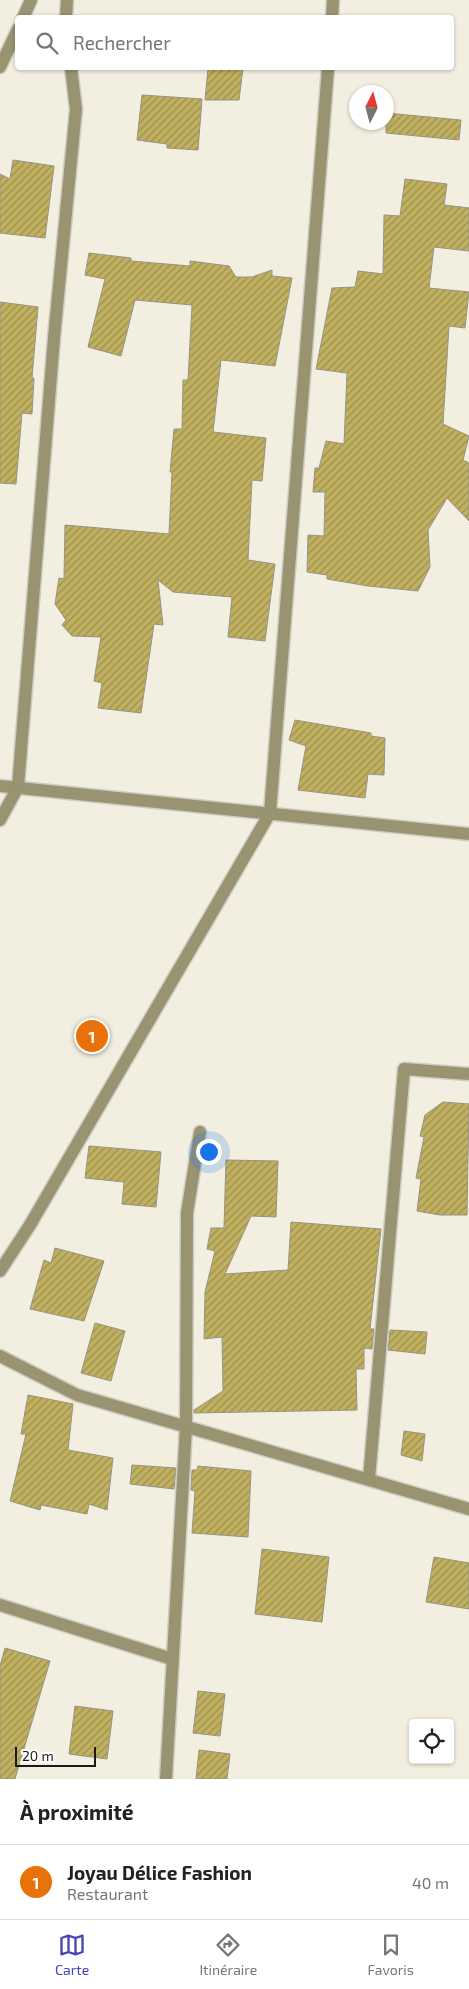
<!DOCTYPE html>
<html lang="fr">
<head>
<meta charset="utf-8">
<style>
  :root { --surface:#fff; --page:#f6f6f6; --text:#222; --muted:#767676; --line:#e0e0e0; --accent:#4742b8 }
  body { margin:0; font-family:"Exo 2",sans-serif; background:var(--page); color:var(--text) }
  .controls { position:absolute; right:15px; bottom:15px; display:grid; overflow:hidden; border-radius:5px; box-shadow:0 1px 4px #0004 }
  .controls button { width:45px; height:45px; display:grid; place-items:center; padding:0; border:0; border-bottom:1px solid var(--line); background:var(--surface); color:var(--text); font:25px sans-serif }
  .compass { position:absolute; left:349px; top:85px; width:45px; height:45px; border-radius:50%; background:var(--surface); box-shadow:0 1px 4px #0004; rotate:6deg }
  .scale { position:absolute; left:15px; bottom:12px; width:81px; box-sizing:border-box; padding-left:5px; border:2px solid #1b1a15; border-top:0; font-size:14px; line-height:18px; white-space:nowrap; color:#1b1a15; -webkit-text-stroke:4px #fff; paint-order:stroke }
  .you { position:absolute; left:208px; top:1151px; width:18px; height:18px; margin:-12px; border:4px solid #fff; border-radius:50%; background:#1a73e8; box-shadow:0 0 0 8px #1a73e833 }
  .badge { display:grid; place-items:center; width:32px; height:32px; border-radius:50%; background:var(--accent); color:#fff; font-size:16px; font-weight:700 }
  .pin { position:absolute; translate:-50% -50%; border:2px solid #fff; box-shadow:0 1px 5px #0006 }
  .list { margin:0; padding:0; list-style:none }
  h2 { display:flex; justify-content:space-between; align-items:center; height:65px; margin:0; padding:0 20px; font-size:21px }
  h2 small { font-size:16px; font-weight:400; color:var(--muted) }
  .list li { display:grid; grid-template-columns:32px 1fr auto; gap:15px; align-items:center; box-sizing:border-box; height:75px; padding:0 20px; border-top:1px solid var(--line) }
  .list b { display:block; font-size:19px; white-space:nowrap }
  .list p { margin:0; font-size:16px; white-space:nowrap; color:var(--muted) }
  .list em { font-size:16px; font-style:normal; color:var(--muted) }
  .icon { flex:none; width:28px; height:28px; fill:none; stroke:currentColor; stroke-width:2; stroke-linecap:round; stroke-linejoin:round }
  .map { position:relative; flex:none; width:469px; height:1779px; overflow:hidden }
  .search { position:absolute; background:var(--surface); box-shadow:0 1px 4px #0004; left:15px; right:15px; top:15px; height:55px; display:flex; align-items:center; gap:12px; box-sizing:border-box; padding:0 18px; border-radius:5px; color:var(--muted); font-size:19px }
  .sheet { height:140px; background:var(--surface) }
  nav { display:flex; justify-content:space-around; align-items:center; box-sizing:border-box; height:70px; border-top:1px solid var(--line); background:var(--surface); font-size:14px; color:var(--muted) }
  nav a { display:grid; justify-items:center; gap:2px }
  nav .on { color:var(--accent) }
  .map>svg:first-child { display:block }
</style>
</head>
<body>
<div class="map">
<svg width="469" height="1779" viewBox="0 0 469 1779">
  <defs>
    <pattern id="building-hatch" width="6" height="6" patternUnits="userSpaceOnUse" patternTransform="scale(1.25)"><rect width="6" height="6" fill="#c0b160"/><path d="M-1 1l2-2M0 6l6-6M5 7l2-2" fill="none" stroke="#9b8f4e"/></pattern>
  </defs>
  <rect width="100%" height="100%" fill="#f2efe1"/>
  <g fill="url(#building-hatch)" stroke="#969386">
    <path d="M208 68H243L239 100H205Z"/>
    <path d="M142 95 202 99 198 150 167 148V144L137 140Z"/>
    <path d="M386 113 461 120 459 140 386 133Z"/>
    <path d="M13 160 54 166 45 238 0 233V174L10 179Z"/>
    <path d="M405 179 447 184 444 205 469 208V251L434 247 429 288 469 292 465 328 449 326 443 424 469 436 463 460 469 463V521L447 498 428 530 430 567 418 591 368 586 327 579V575L307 572 308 535 324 536 325 492H313L315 468H319L326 441 344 444 347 373 316 369 332 288 355 287 358 271 383 274 384 215 400 216Z"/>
    <path d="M89 253 131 258V261L190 266V261L229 266 236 277H252L272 270V276L292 278 275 366 221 360 213 432 266 438 262 481 252 480 248 560 275 564 265 641 228 637 232 597 173 592 158 580 163 625 154 624 141 713 98 708 102 683 94 681 101 637 72 636 62 625 66 620 55 604 59 578 64 579 65 525 169 534 172 472H170L174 429H182L183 380H188L192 305 135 300 121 356 88 347 105 279 85 275Z"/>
    <path d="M0 302 38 307 32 378H34L32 414 22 413 16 484 0 483Z"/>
    <path d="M295 720 371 733V736L385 738 384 775 368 774 365 798 298 790 306 746 289 740Z"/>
    <path d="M443 1102 469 1104 467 1215H440L417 1211 421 1179 416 1178 424 1137 420 1136 425 1115Z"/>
    <path d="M89 1146 161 1152 156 1207 122 1204 124 1182 85 1178Z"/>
    <path d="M226 1160 278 1161 276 1217 251 1216 225 1274 288 1270 291 1222 381 1229 370 1329H374L372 1349 364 1348V1369H356L357 1410 194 1413V1410L223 1391 222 1337 204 1339 205 1292 215 1251 207 1249 211 1228H224Z"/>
    <path d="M55 1248 104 1261 84 1321 30 1309 44 1260 51 1263Z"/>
    <path d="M95 1323 125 1331 111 1381 81 1373Z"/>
    <path d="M390 1330 427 1332 425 1354 388 1350Z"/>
    <path d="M28 1395 73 1404 68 1450 113 1458 107 1510 89 1504 87 1514 41 1505 40 1510 10 1501 26 1434H21Z"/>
    <path d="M404 1431 425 1434 422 1461 401 1455Z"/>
    <path d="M132 1465 176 1468 174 1489 130 1484Z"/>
    <path d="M198 1466 251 1471 248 1537 192 1533 195 1491 191 1490 192 1470H197Z"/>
    <path d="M262 1549 329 1557 322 1622 255 1614Z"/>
    <path d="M434 1557 469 1563V1609L426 1602Z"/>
    <path d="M5 1648 50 1661 15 1779H0V1666Z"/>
    <path d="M198 1691 225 1694 220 1736 193 1733Z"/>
    <path d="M75 1706 113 1711 107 1759 69 1754Z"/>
    <path d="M199 1750 230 1754 227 1779H196Z"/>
  </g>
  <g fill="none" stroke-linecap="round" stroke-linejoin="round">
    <defs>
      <g id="minor">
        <path d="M23 18 31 0"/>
        <path d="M66 18 67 0"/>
        <path d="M332 18 333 0"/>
        <path d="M0 67 18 29"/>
        <path d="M0 786 469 834"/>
        <path d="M0 820 18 787 54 338 76 109 71 68"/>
        <path d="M0 1271 30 1225 270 813 328 68"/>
        <path d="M0 1356 77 1395 469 1509"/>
        <path d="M369 1479 404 1069 469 1074"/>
        <path d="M0 1605 172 1659"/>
        <path d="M166 1779 186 1427 187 1213 200 1132"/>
      </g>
    </defs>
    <use href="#minor" stroke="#d0cdc0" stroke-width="15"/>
    <use href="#minor" stroke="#999372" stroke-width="12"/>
  </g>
</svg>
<div class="controls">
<button><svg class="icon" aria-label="locate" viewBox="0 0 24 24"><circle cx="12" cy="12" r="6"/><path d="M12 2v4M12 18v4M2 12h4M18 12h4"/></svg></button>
</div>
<svg class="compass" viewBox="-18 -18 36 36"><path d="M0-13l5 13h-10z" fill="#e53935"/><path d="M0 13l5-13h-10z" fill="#767676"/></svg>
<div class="scale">20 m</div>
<div class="you"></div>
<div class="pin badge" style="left:92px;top:1036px;background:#e8710a">1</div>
<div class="search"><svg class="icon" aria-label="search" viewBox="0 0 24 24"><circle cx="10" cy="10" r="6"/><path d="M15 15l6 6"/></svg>Rechercher</div>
</div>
<section class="sheet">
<h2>À proximité<small></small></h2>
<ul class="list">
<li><span class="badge" style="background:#e8710a">1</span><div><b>Joyau Délice Fashion</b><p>Restaurant</p></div><em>40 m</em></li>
</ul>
</section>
<nav>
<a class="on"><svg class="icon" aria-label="map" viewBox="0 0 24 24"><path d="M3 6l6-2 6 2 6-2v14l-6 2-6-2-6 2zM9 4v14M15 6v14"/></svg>Carte</a>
<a><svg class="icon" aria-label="directions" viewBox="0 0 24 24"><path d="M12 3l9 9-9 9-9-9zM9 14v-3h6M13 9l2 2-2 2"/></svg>Itinéraire</a>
<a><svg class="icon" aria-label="saved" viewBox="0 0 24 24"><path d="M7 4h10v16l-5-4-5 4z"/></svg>Favoris</a>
</nav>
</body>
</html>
